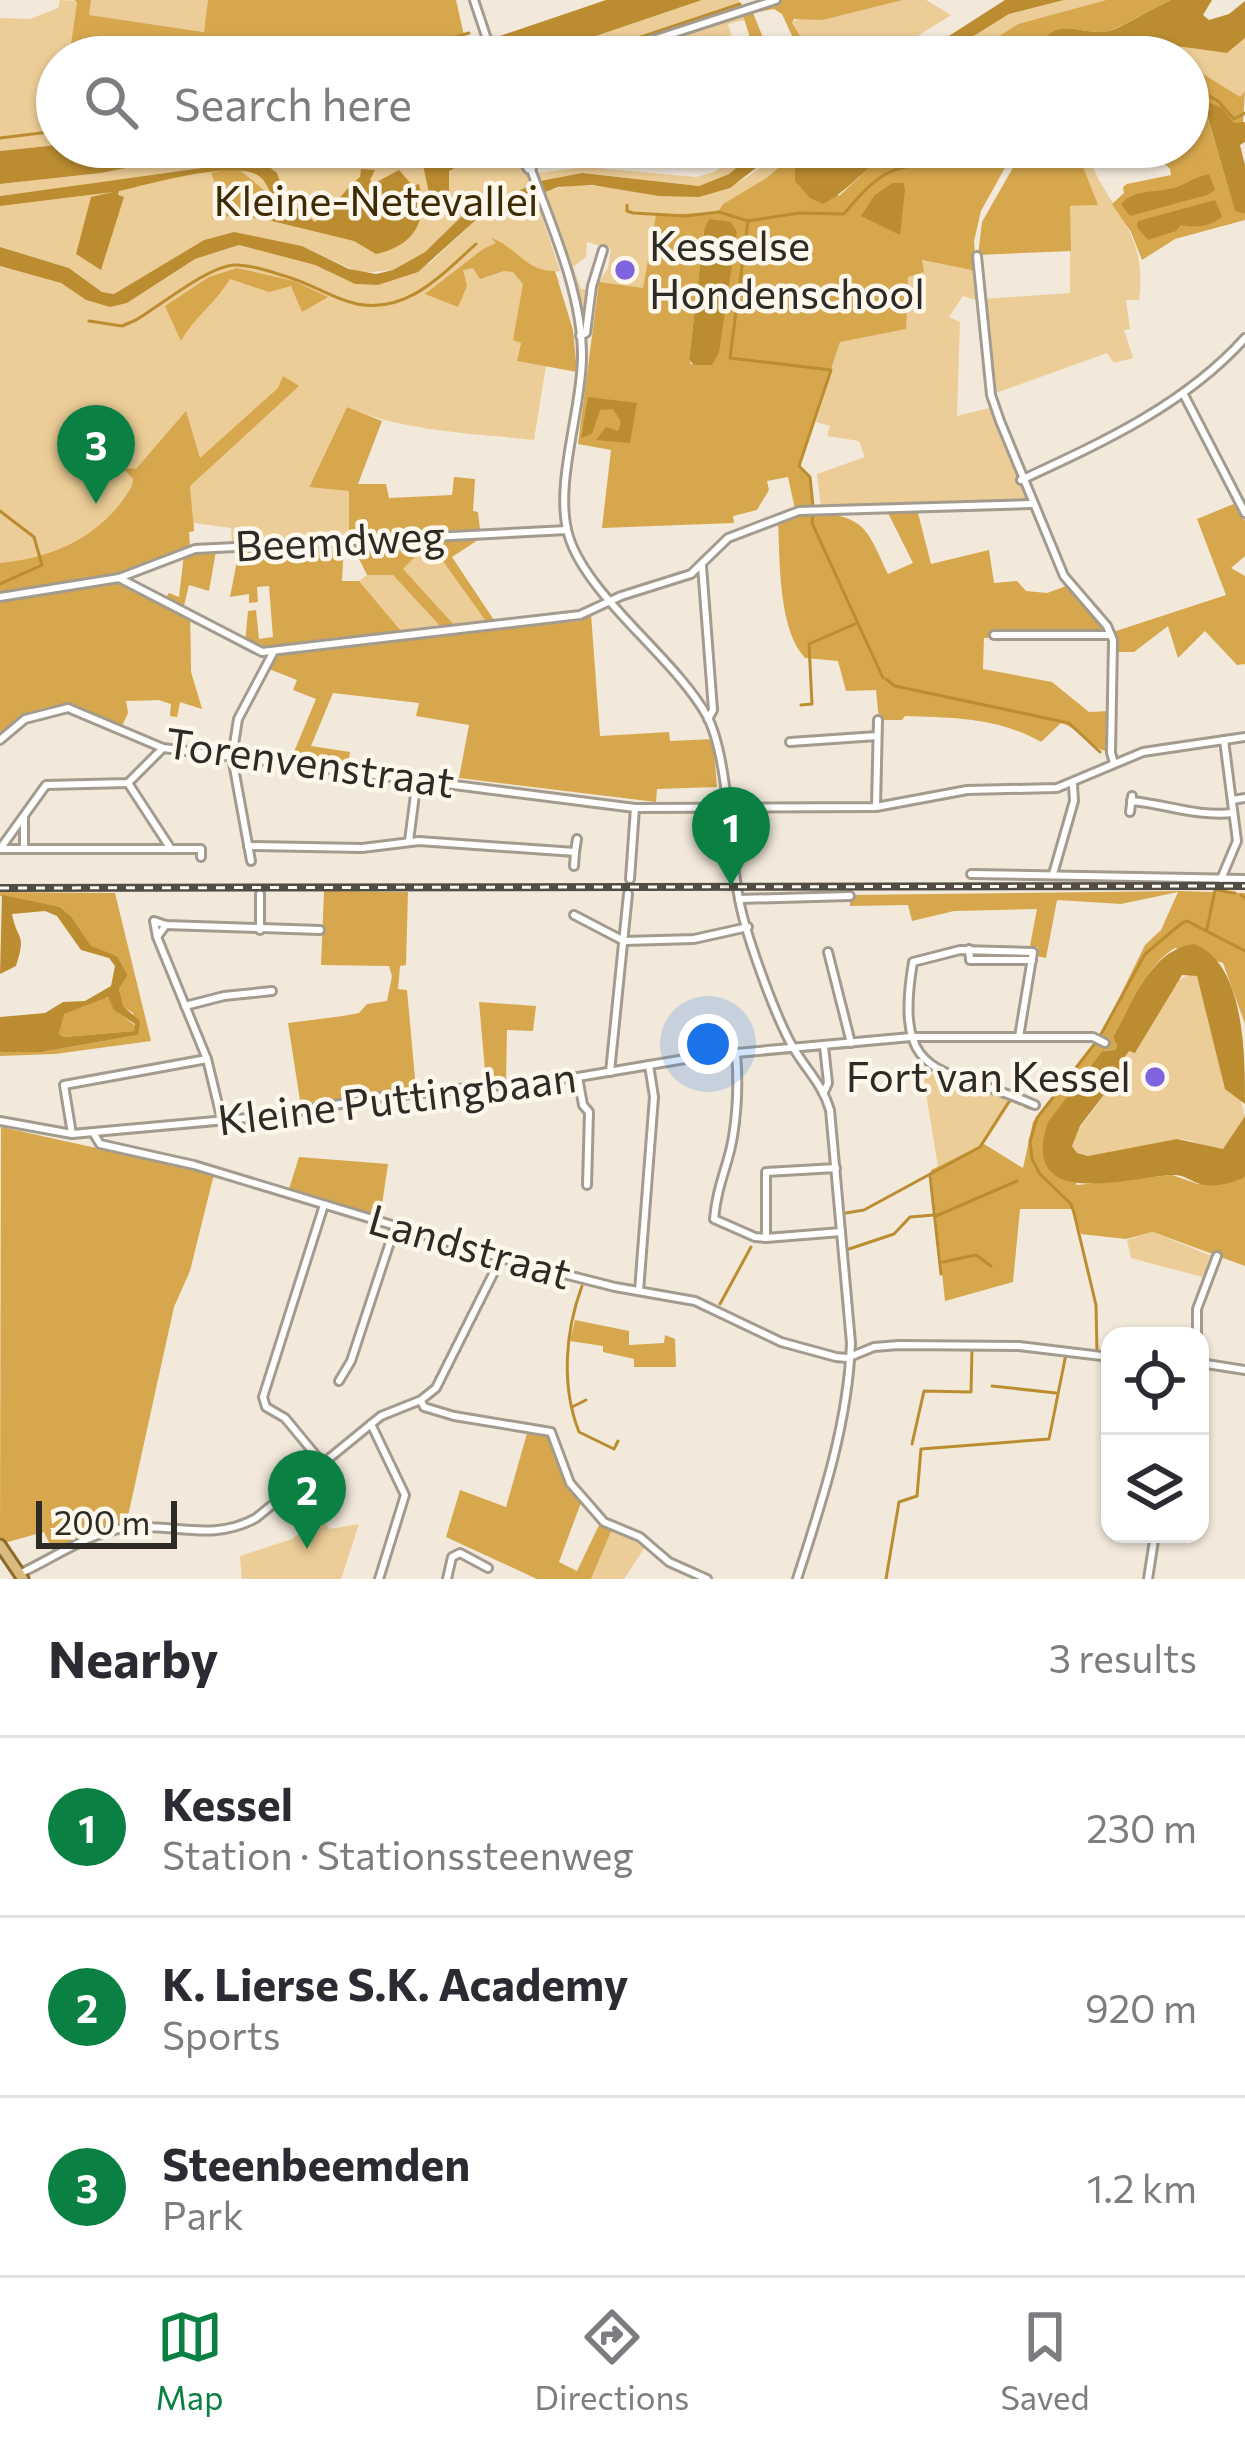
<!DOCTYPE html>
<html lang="en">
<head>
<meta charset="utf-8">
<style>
  :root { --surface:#fff; --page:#f7f7f7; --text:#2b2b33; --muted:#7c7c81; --line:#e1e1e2; --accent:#0b8043 }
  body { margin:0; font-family:Commissioner,sans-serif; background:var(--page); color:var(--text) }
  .controls { position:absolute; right:36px; bottom:36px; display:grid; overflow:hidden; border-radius:24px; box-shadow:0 3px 9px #0004 }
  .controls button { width:108px; height:108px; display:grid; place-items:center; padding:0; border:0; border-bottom:3px solid var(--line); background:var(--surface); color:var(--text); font:60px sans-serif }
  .scale { position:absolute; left:36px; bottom:30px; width:141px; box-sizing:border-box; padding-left:12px; border:6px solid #2e2b26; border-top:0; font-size:33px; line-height:42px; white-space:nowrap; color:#2e2b26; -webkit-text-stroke:9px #fef7ec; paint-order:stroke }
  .you { position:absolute; left:708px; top:1044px; width:42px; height:42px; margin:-30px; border:9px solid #fff; border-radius:50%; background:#1a73e8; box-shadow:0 0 0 18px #1a73e833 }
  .badge { display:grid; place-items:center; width:78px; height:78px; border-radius:50%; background:var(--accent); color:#fff; font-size:39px; font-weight:700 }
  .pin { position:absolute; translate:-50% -99px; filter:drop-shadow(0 3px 6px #0008) }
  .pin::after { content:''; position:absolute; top:63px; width:42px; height:36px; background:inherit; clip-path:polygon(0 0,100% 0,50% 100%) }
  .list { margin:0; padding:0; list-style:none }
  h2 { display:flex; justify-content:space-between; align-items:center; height:156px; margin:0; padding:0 48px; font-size:51px }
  h2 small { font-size:39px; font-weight:400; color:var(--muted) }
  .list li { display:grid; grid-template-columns:78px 1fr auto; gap:36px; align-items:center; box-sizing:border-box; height:180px; padding:0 48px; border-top:3px solid var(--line) }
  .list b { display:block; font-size:45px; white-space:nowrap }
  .list p { margin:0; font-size:39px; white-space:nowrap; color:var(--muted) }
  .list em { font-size:39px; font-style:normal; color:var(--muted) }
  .icon { flex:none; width:66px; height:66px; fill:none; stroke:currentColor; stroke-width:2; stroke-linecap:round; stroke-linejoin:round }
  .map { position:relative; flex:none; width:1245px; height:1579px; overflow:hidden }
  .search { position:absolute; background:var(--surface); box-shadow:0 3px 9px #0004; left:36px; right:36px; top:36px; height:132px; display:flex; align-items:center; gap:30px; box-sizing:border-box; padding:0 42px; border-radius:66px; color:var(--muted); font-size:45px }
  .sheet { height:696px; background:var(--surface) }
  nav { display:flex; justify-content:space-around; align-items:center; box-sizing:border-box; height:168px; border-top:3px solid var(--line); background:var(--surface); font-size:33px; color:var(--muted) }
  nav a { display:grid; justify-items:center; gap:6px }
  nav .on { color:var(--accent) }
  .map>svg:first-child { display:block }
</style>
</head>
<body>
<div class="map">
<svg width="1245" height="1579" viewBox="0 0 1245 1579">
  <rect width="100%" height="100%" fill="#f2e9db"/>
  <g fill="#eccd97">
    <path d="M60 0 77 1 69 57H57V145L0 151V18L30 19 58 8Z"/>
    <path d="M91 0H208L205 32 88 15Z"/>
    <path d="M702 0H739L745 20 728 24 738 57H633L631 51 612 57H534Z"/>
    <path d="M903 0H926L951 15 884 57H813L791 23 800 18 823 20Z"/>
    <path d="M1064 0H1106L1018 24 966 57H940L1009 14Z"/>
    <path d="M1245 38V91L1241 98 1188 69V57H1159L1176 46 1227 53Z"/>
    <path d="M231 147H285L209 167 0 196V184L101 173Z"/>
    <path d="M299 147H518L530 185 463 215 425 252 393 270 360 273 302 246 234 232 204 240 114 294 102 292 69 268 0 247V201L128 186Z"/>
    <path d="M752 147H761L729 174 699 186 582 173 540 181 537 173 585 167 696 177 714 172Z"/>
    <path d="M783 147H804L765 179 723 204 719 212 657 215 643 289 599 282 608 268 611 249 587 242 586 257 573 267 581 289 596 290 593 311H581L545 192C570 183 593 185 619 189 691 201 729 202 783 147Z"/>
    <path d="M1064 147H1085C1105 210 1149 227 1139 300H1126L1130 329 1124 330 1133 358 1114 363 1107 353 993 394 983 299 1070 293V206L1097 205 1064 161Z"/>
    <path d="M535 195 560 271 555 272 559 281 521 342 517 361 546 366 534 440C471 433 406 432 347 407L309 486 349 491V539L239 550 232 544 231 528 194 523V531L189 532 190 551 122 576 190 614 191 672 202 709 180 702 177 717 170 716 171 704 159 700 126 701 128 713 122 726C75 705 41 693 0 735V266L61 283 86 300 110 307 127 303 195 259 239 245 315 265 355 284 378 285 430 263 477 219Z"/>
    <path d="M921 260 976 271 979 301 963 296 949 317 960 322 957 416 993 407 1027 500 821 508 817 474 865 457 859 441 827 436 830 426 816 422 840 341 905 329 908 277Z"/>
    <path d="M429 542 489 624 455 627 402 569Z"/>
    <path d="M367 575H393L444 628 402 632 359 581Z"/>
    <path d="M1190 974 1197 976 1201 990 1225 1088 1240 1098 1245 1116 1223 1149C1207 1150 1194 1139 1178 1139L1088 1156 1077 1153 1072 1146 1073 1137 1126 1066 1122 1061 1129 1051 1136 1052 1177 981Z"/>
    <path d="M937 1073 1014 1098 984 1144 938 1167 923 1075Z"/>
    <path d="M1153 1232 1214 1257 1206 1278 1131 1258 1127 1240Z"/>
    <path d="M321 1516 329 1529 359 1524 341 1579H242L240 1556 292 1539Z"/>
    <path d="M612 1529 647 1544 624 1579H591Z"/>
  </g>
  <g fill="#d7a74d" fill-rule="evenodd">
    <path d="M74 0H91L89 15 204 32 208 0H456L464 35 389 57H69L77 2Z"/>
    <path d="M767 0H903L823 20 794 19 792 23 813 57H776L798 49 782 14 774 9 753 13 771 57H756L741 9Z"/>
    <path d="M1106 0H1171C1158 6 1117 29 1109 31 1076 37 1052 9 1036 57H966L1018 24Z"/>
    <path d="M1188 69 1200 72 1240 97 1245 91 1243 123 1234 124 1204 106 1235 210 1245 214V220L1175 239 1142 260 1131 232 1112 204 1124 193 1123 187 1127 184 1171 175 1170 169 1148 147H1188Z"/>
    <path d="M804 147H815L805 154 839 196 885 153 907 147H1064V161L1083 167 1098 205 1070 206 1071 251 978 255 982 222 1015 164 1016 156 1012 155 981 211 974 241 976 271 922 260 924 272 908 277 906 329 840 342 800 466 810 477 813 507 795 509 788 477 767 481 769 490 757 510 733 516 734 523 602 528 611 450 578 444 599 282 643 288 656 215 718 212 723 204 765 179ZM704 230 712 365 691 364 689 360Z"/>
    <path d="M237 168 270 195 277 209 272 221 237 215 212 219 219 193 211 173Z"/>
    <path d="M491 238C516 246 526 272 555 271L573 330 577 372 517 361 521 343 513 340 523 284 513 272 504 271 480 279 473 268 463 270 467 286 458 307 425 294 483 249 496 243Z"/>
    <path d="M237 268 294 281 328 297 302 312 291 286 269 292 230 279C216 303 194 317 181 341L165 306 209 277Z"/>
    <path d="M283 376 299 386 190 486 194 531 189 532 190 551H216L209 591 189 585 183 610 190 614 191 672 202 709 180 702 177 717 170 716 171 704 159 700 126 701 128 713 122 726C75 705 41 693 0 735V563C55 558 104 535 132 486L133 479 123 468 136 469 186 411 200 458 278 388ZM184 554 179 597 169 593 165 599 122 576Z"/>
    <path d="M347 407 382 421 358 484H386L389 498 452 495 454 477 475 479 473 511 478 512 481 538 452 557 500 629 581 621 591 614 600 736 669 732 670 741 713 739 717 787 657 789 656 802 459 778 469 725 416 716 419 703 333 693 311 746 350 752 348 765 291 759 316 699 293 690 297 680 269 669 279 653H285V647L258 648 245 643 248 611 256 610 259 639 273 637 269 586 257 587 258 602 249 603V594L230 597 239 550 344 543 342 581H359L402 632 442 628 393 575H367L349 539V491L309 487ZM429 543H430L488 624 456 627 403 569Z"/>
    <path d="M1236 503 1245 521V556L1231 568 1245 576V664L1237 665 1205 631 1178 658 1168 626 1134 652H1116L1113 632 1226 595 1197 519Z"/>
    <path d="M810 511C865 517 866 526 888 574L913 563 888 513H918L931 564 989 550 994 583 1017 581 1026 591 1047 593 1069 585 1106 630 1104 633H990L989 638H984L983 669 1052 682 1089 712 1108 711V752C1090 748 1080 729 1061 723L1041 742C997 717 954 718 905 716L902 720H879L876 690 846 691 838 661 805 658C778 629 780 560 778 521Z"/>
    <path d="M324 891 408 892 406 965 400 966 398 989 407 990 416 1089 301 1107 288 1023 343 1016 359 1013 367 1004 387 1001 392 976 389 966 321 965Z"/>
    <path d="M1179 891 1245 893V1024L1223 963 1175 948C1145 966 1130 1008 1113 1037L1117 1044 1115 1050 1102 1051 1048 1123 1077 1185 1172 1175 1198 1184H1217L1245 1177V1266L1153 1232 1126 1239 1081 1234 1073 1209H1020L1013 1282 945 1301 931 1170 984 1144 1023 1168 1033 1122 1100 1037 1145 945 1161 930 1178 892 1121 904 1057 900 1046 958 1036 956 1038 947 1030 946 1037 909 954 911 912 921 908 905 850 906V895Z"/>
    <path d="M0 892 115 893 151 1041 55 1054 0 1056V1052H42L138 1035 133 1013 121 1005 119 989 128 975 117 956 91 947 71 916 60 907 0 896Z"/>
    <path d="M106 997 111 999 115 1010 136 1026 134 1031 64 1037 59 1034 63 1014Z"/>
    <path d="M479 1002 536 1006 533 1031 507 1030 506 1080 486 1082Z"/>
    <path d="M1 1127 214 1174 190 1271 174 1307 126 1525 87 1536 55 1555 44 1532 4 1543 0 1537Z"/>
    <path d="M299 1157 388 1164 380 1218 289 1189Z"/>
    <path d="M575 1320 629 1331V1345L664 1343 665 1335 675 1339 676 1367H634V1359L603 1352V1346L570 1341Z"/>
    <path d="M528 1430 551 1435 566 1478 582 1500 559 1562 577 1571 601 1521 612 1529 591 1579H537L446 1537 460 1490 506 1507Z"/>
  </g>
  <g fill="#bc8d30" fill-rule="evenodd">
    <path d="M606 0H702L534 57H438Z"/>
    <path d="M1005 0H1064L1009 14 940 57H916Z"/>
    <path d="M1171 0H1212L1203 15 1209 20 1229 14 1245 1V38L1227 53 1176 46 1159 57H1036C1052 9 1076 37 1109 31 1117 30 1159 5 1171 0Z"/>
    <path d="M1208 102 1222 108 1234 123 1245 122V142L1240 145 1245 165V214L1235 211 1205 108Z"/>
    <path d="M57 145V147H231L101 173 0 184V151Z"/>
    <path d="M285 147H318L263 162 277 173 287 201 315 222C334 210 342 191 360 177L361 169 375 170 370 180 373 184 399 170 413 186 419 184C429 222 413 246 376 254L354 241 272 221 277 209C273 200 268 182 259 176 236 159 149 184 119 191L118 195 124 197 101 270 76 254 91 197 113 192 0 206V196L209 167Z"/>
    <path d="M419 147H474L460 165 449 171V194L442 200 429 193Z"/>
    <path d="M761 147H783L730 188 699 197 659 196 592 185 558 187 477 219 418 272 378 285 355 284 315 265 239 245 195 259 127 303 110 307 86 300 61 283 0 266V247L69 268 102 292 114 294 204 240 234 232 302 246 349 269 376 274 393 270 425 252 463 215 540 181 582 173 699 186 729 174Z"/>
    <path d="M815 147H907C871 156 855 188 823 204L810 198 795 181V165Z"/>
    <path d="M1209 174 1215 190 1207 195 1130 216 1121 204C1136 186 1164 195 1184 184 1192 180 1197 177 1209 174Z"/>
    <path d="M892 183H903L905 189 900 235 861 216 875 195Z"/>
    <path d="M1215 200 1222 216C1213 227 1193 228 1181 225L1176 231 1148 240 1137 227 1138 221Z"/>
    <path d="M709 219 731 222 737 232 719 352 712 365H694L689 360 704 230Z"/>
    <path d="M588 397 637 403 630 443 596 440 606 427 618 431 621 422 613 409 600 410 592 434 581 438Z"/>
    <path d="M2 895 60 907 71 916 91 946 117 956 128 975 119 989 123 1006 140 1021 138 1035 42 1052H0V1017L45 1013 63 1002 85 1001 111 986 115 966 109 958 81 950 57 916 45 911 12 914C17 941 27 932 16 966L0 974ZM108 997 114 1010 135 1024 134 1031 64 1037 59 1034 64 1014Z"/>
    <path d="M1194 944C1245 963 1245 1054 1245 1104L1225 1089 1197 976 1182 975 1135 1053 1129 1051 1122 1061 1126 1066 1080 1126 1072 1146 1077 1153 1088 1156 1177 1139 1223 1149 1245 1116V1177C1232 1183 1214 1188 1200 1184 1190 1181 1185 1175 1174 1175 1131 1176 1017 1214 1048 1122L1102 1051 1115 1050 1117 1045 1113 1037C1133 1002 1150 950 1194 944Z"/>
  </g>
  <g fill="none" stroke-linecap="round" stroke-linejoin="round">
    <g stroke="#bc8d30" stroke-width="3">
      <path d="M389 57 469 33"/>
      <path d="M581 57 740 4"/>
      <path d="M1188 84 1218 101 1234 119 1245 113"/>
      <path d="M0 138 57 131"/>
      <path d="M627 205V211L633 213 686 216 719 212 748 221 799 213 844 214C882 168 893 165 953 162L968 147"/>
      <path d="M748 221 730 358 831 370 799 466 810 477 813 506"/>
      <path d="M89 321 122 326 136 320C161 305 206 268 233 265 250 264 271 272 288 277 312 284 333 299 357 304 408 314 442 274 476 244"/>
      <path d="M0 511 34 537 42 565 0 584"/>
      <path d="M813 511 812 523 883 678"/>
      <path d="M886 679 895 686 1069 723 1100 752"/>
      <path d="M801 705 812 704 809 644 857 623"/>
      <path d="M1215 890 1235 893"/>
      <path d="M1241 895 1245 898"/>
      <path d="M1207 929 1215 890"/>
      <path d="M1100 1036 1145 954 1182 923 1187 921 1245 951"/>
      <path d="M1096 1042 1037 1118 1030 1141 1032 1159 1040 1174 1071 1204 1074 1213 1096 1305 1097 1352"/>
      <path d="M1025 1106 1030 1108"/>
      <path d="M930 1175 941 1274"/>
      <path d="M846 1213 864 1210 980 1147 1008 1103 1011 1100 1020 1104"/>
      <path d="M936 1216 1017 1181"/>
      <path d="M849 1249 894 1234 910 1217 934 1215"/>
      <path d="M943 1262 976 1255 991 1266"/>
      <path d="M582 1286C565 1332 561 1386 579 1432L614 1449 618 1441"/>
      <path d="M720 1304 751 1247"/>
      <path d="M1079 1356 1097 1359"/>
      <path d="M992 1386 1056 1393"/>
      <path d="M572 1407 586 1400"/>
      <path d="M912 1444 924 1391 971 1392 972 1349"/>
      <path d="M886 1579 899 1502 917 1496 921 1449 1049 1439 1066 1354"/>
    </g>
    <defs>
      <g id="minor">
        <path d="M474 0 493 57"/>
        <path d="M601 57 776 0"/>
        <path d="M514 147 528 169"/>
        <path d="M523 147C545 213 582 286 582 356 582 411 553 486 569 537 588 597 675 658 707 716 729 757 729 854 740 904 747 938 773 1009 789 1040 802 1066 822 1082 830 1110L851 1343C848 1424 822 1502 797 1579"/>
        <path d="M531 147 532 168"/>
        <path d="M977 256 991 395 1000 421 1064 576 1107 626 1113 640 1111 753 1114 763"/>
        <path d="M580 336 586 333 592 286 603 250"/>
        <path d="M1183 393 1245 513"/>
        <path d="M1021 480C1101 443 1185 405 1245 338"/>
        <path d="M702 566 713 710 708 719"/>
        <path d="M119 578 262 652 580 615 621 596 691 574 728 538 799 511 1031 504"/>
        <path d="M0 597 119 578 195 549 567 530"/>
        <path d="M994 635H1111"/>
        <path d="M0 740 25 719 68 708 163 748 635 808 876 807 967 790 1057 788 1143 752 1245 737"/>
        <path d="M790 742 877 736"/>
        <path d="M128 783 171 849"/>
        <path d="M1232 800 1245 798"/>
        <path d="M1131 801C1167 804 1196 817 1233 813"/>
        <path d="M876 807 878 720"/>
        <path d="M1130 812 1132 796"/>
        <path d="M409 841 417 779"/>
        <path d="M248 846 362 848 419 841 575 852 577 839"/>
        <path d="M0 849 46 785 128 783 163 748"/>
        <path d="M0 849H201V857"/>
        <path d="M24 849V817"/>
        <path d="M251 861 232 757 238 719 274 651"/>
        <path d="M574 866 575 852"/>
        <path d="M971 874 1245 879"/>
        <path d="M1053 874 1074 801 1073 785"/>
        <path d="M630 879 635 808"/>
        <path d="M1221 879 1237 841 1224 740"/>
        <path d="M739 899 850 896"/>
        <path d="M574 915 624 941 694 939 748 927"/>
        <path d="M166 925 157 937 207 1059 222 1121"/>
        <path d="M260 930V894"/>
        <path d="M157 937 154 921 166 925 320 930"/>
        <path d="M969 949 970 960H1032"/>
        <path d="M828 952 851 1043"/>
        <path d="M185 1006 224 996 272 991"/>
        <path d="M1019 1037 1033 952 960 950 913 962C892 1087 946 1065 1035 1105"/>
        <path d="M736 1053C739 1086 737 1130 727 1162 721 1182 716 1197 714 1219L755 1237 766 1238"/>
        <path d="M610 1072 628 894"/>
        <path d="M578 1077 583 1105 589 1112 587 1185"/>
        <path d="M824 1092 828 1083 824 1046"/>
        <path d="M0 1121 72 1134 271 1116 381 1097 578 1077 703 1056 911 1037H1093L1105 1043"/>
        <path d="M72 1134 64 1085 207 1059"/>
        <path d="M94 1134 100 1144 194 1165 501 1258 615 1287 695 1301 781 1342 836 1357 847 1358 874 1347 899 1345 1019 1346 1110 1357"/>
        <path d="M836 1168 766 1172V1238L841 1232"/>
        <path d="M639 1291 654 1097 649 1065"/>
        <path d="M1197 1336V1309L1217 1256"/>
        <path d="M1200 1363 1245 1370"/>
        <path d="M339 1381 351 1361 395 1227"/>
        <path d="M421 1401 424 1407 454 1416 551 1432 570 1483 604 1522 640 1537 669 1562 707 1579"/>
        <path d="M371 1424 405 1495 379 1579"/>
        <path d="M323 1464 285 1418 266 1407 263 1397 324 1205"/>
        <path d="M19 1574C54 1558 87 1533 125 1528 172 1522 211 1543 256 1518L381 1416 421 1400 436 1388 501 1258"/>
        <path d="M447 1579 452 1557 460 1553 488 1568"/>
        <path d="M1148 1579 1155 1534"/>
      </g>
      <path id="major" d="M0 1545 23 1579"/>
    </defs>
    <use href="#minor" stroke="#a39b8e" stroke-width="12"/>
    <use href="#major" stroke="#8c6b2a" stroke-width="15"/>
    <use href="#minor" stroke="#fff" stroke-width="6"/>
    <use href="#major" stroke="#d9bb80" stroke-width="9"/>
    <defs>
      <path id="rail" d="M0 888 1245 886"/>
    </defs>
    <use href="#rail" stroke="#504c46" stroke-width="8"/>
    <use href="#rail" stroke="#fef7ec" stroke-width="3" stroke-dasharray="9" stroke-linecap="butt"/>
  </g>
  <g fill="#8063df" stroke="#fef7ec" stroke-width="4.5">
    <circle cx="625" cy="270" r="12"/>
    <circle cx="1155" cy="1077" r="12"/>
  </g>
  <g text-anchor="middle" stroke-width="9" stroke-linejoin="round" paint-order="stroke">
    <g font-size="42" fill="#3e2b03" stroke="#fef7ec">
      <text x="376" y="216">Kleine-Netevallei</text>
    </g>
    <g font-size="42" fill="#2e2b26" stroke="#fef7ec" text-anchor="start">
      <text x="649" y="261">Kesselse<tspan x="649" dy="48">Hondenschool</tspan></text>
      <text x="1131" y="1092" text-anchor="end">Fort van Kessel</text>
    </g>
    <g font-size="42" fill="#2e2b26" stroke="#fef7ec">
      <text transform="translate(340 541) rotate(-3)" y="15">Beemdweg</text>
      <text transform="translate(310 763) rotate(8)" y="15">Torenvenstraat</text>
      <text transform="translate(397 1099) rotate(-7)" y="15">Kleine Puttingbaan</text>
      <text transform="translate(470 1247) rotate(16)" y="15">Landstraat</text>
    </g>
  </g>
</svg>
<div class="controls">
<button><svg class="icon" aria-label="locate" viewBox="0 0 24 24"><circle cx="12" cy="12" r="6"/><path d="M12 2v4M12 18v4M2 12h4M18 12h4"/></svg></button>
<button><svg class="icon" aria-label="layers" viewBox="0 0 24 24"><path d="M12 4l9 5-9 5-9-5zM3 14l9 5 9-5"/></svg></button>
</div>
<div class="scale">200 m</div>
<div class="you"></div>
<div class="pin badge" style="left:731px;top:886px">1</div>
<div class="pin badge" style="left:307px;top:1549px">2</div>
<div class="pin badge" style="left:96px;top:504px">3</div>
<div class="search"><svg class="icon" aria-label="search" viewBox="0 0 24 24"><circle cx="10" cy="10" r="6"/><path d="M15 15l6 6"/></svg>Search here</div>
</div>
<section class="sheet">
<h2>Nearby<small>3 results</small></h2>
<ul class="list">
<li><span class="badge">1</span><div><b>Kessel</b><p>Station · Stationssteenweg</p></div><em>230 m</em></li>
<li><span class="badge">2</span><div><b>K. Lierse S.K. Academy</b><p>Sports</p></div><em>920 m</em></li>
<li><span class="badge">3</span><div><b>Steenbeemden</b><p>Park</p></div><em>1.2 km</em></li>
</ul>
</section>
<nav>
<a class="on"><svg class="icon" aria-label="map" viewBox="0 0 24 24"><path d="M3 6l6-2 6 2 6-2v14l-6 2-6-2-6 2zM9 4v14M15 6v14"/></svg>Map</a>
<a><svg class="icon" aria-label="directions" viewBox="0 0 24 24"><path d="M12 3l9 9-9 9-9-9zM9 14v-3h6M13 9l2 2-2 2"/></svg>Directions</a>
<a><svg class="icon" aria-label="saved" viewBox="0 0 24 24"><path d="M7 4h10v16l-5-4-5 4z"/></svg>Saved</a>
</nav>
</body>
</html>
